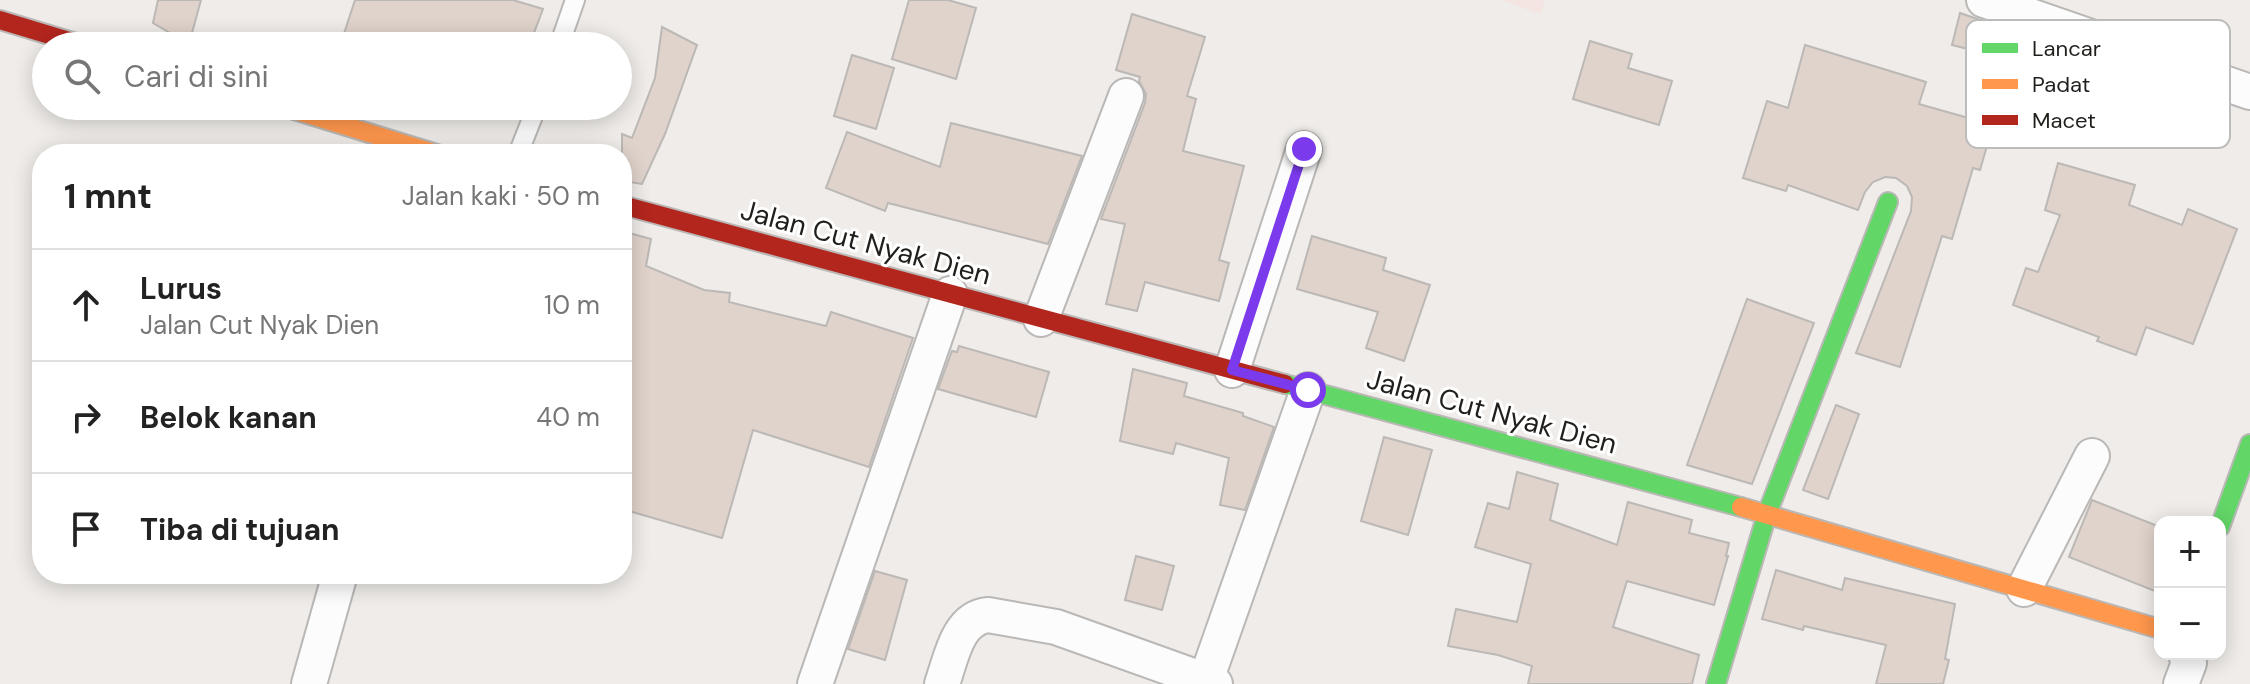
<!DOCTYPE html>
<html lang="id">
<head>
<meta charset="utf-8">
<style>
  :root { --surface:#fff; --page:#f6f6f6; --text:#222; --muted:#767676; --line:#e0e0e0 }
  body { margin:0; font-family:"DM Sans",sans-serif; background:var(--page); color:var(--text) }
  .controls { position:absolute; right:24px; bottom:24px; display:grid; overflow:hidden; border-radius:16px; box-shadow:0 4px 20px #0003 }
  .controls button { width:72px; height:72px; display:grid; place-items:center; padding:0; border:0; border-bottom:2px solid var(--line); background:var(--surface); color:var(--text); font:40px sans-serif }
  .stop { position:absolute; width:24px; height:24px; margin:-18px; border:6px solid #7c3aed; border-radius:50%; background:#fff }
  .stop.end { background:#7c3aed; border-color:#fff; box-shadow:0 2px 8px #0008 }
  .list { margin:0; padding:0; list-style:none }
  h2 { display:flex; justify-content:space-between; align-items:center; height:104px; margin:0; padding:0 32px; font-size:34px }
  h2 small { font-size:26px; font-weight:400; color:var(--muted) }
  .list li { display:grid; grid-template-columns:52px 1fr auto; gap:24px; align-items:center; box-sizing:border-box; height:112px; padding:0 32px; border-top:2px solid var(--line) }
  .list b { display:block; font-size:30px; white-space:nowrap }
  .list p { margin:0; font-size:26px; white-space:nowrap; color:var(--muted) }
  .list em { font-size:26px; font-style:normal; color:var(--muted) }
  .icon { flex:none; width:44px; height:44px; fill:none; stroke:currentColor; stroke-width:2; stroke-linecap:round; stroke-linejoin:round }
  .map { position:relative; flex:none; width:2250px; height:684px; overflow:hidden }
  .search { position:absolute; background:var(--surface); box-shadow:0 4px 20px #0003; left:32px; top:32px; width:600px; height:88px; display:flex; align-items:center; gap:20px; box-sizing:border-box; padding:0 28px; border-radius:44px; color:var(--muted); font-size:30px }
  .panel { position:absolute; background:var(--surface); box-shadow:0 4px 20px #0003; left:32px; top:144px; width:600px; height:440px; border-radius:32px }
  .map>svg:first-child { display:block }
</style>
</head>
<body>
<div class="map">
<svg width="2250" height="684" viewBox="0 0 2250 684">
  <rect width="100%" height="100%" fill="#efece9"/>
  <path fill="#f4e4e2" d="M1501 0H1545L1540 14Z"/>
  <g fill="#e0d3cc" stroke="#bbb8b6" stroke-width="2">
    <path d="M158 0H201L189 44 153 23Z"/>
    <path d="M355 0H513L543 9 529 46H466L439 38 437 46H340Z"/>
    <path d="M909 0H948L976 8 956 79 892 59Z"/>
    <path d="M1960 13 2018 33 2011 60 1952 45Z"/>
    <path d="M1132 14 1205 37 1187 96 1196 99 1183 151 1244 166 1219 260 1229 263 1219 301 1145 282 1137 311 1106 304 1125 224 1101 219 1145 103 1146 94 1139 81 1140 77 1116 70Z"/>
    <path d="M662 27 697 45 665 134 642 184 622 181V134L632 138 655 78Z"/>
    <path d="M1590 41 1632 54 1628 68 1672 81 1659 125 1573 99Z"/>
    <path d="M1805 45 1926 82 1919 104 1993 125 1980 170 1973 168 1952 239 1942 236 1900 367 1856 353 1911 211 1912 197 1907 186 1896 178 1885 177 1873 182 1865 192 1858 210 1788 185 1786 191 1743 178 1767 101 1788 108Z"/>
    <path d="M852 55 894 68 876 129 834 116Z"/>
    <path d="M951 123 1082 156 1048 244 888 203 885 211 826 188 847 132 940 167Z"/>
    <path d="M2058 163 2135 185 2129 205 2182 225 2188 209 2237 229 2193 344 2146 327 2136 355 2097 341 2099 337 2013 305 2026 268 2038 272 2060 215 2045 210Z"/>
    <path d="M622 231 651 239 646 266 704 290 730 293 729 302 826 326 831 312 913 338 869 467 753 430 722 538 622 509Z"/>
    <path d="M1312 236 1386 258 1383 270 1430 285 1404 361 1366 348 1378 312 1297 289Z"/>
    <path d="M1747 299 1814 323 1752 484 1687 465Z"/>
    <path d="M959 346 1049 372 1036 417 938 389 952 351 957 352Z"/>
    <path d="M1133 369 1187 383 1184 396 1243 413V416L1274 427 1245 510 1220 505 1229 458 1176 443 1173 454 1120 441Z"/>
    <path d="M1836 405 1859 414 1828 499 1803 490Z"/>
    <path d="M1384 437 1432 450 1408 535 1361 521Z"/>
    <path d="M1517 472 1558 484 1550 520 1617 545 1628 502 1692 520 1689 533 1729 543 1726 556H1728L1714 605 1627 581 1613 627 1699 655 1692 684H1528L1532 666 1498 655 1448 646 1456 609 1517 622 1531 564 1475 547 1488 503 1509 509Z"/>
    <path d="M2092 500 2160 527V593L2069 557Z"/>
    <path d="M1136 556 1174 566 1162 610 1125 600Z"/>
    <path d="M1776 570 1842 590 1845 578 1955 604 1945 659 1949 660 1943 684H1876L1886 645 1804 626 1803 630 1762 619Z"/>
    <path d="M875 571 907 580 885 660 848 649Z"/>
  </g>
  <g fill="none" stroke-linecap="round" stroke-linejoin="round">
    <defs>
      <g id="lane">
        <path d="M559 46 575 0"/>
        <path d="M518 154 537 106"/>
      </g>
      <g id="street">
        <path d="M1984 0 2250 92"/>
        <path d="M1041 319 1126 96"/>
        <path d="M1232 370 1304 149"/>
        <path d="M2024 589 2092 456"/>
        <path d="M1206 680 1308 390"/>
        <path d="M309 684 340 574"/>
        <path d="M815 684 950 294"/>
        <path d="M942 684C951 659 957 618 988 615L1056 627 1215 684"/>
        <path d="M2181 684 2189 663 2186 654"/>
      </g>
      <g id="fast">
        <path d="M1285 384 1741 507"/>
        <path d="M2220 527 2250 444"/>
        <path d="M1716 684 1767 514 1888 202"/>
      </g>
      <g id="slow">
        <path d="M281 106 437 154"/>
        <path d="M1741 507 2160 629"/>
      </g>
      <g id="jam">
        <path d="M0 20 86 46"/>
        <path d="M622 205 1285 384"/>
      </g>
    </defs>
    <use href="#lane" stroke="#bab8b6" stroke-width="22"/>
    <use href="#street" stroke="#bab8b6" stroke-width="38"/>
    <use href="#fast" stroke="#bab8b6" stroke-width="22"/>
    <use href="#slow" stroke="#bab8b6" stroke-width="22"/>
    <use href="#jam" stroke="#bab8b6" stroke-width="22"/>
    <use href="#lane" stroke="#fdfcfc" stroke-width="18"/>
    <use href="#street" stroke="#fdfcfc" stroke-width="34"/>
    <use href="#fast" stroke="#63d668" stroke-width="18"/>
    <use href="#slow" stroke="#ff974d" stroke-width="18"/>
    <use href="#jam" stroke="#b3261e" stroke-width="18"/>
  </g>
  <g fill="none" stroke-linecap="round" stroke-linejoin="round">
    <path stroke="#7c3aed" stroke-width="10" d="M1304 149 1232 370 1308 390"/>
  </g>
  <g text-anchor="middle" stroke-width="6" stroke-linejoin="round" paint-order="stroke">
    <g font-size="28" fill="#201f1c" stroke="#fff">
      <text transform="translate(866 242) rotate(15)" y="10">Jalan Cut Nyak Dien</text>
      <text transform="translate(1492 411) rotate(15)" y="10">Jalan Cut Nyak Dien</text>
    </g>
  </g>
  <rect x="1966" y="20" width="264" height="128" rx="12" fill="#fff" stroke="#bcbcbb" stroke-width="2"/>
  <rect x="1982" y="43" width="36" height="10" fill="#63d668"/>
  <rect x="1982" y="79" width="36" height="10" fill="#ff974d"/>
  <rect x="1982" y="115" width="36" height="10" fill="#b3261e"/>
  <g font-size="22" fill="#201f1c">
    <text x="2032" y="56">Lancar</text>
    <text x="2032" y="92">Padat</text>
    <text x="2032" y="128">Macet</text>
  </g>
</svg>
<div class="controls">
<button>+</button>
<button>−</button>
</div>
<div class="stop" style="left:1308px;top:390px"></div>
<div class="stop end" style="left:1304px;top:149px"></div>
<div class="search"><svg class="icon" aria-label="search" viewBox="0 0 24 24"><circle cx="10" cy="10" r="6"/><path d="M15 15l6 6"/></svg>Cari di sini</div>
<section class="panel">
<h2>1 mnt<small>Jalan kaki · 50 m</small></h2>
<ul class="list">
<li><svg class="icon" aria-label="ahead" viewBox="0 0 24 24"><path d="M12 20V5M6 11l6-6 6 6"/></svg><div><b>Lurus</b><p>Jalan Cut Nyak Dien</p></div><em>10 m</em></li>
<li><svg class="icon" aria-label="right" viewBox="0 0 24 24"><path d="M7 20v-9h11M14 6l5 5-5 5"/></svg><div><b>Belok kanan</b></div><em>40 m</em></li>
<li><svg class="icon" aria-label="arrive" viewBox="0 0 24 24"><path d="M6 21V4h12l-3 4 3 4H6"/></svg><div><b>Tiba di tujuan</b></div></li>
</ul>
</section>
</div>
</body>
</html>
